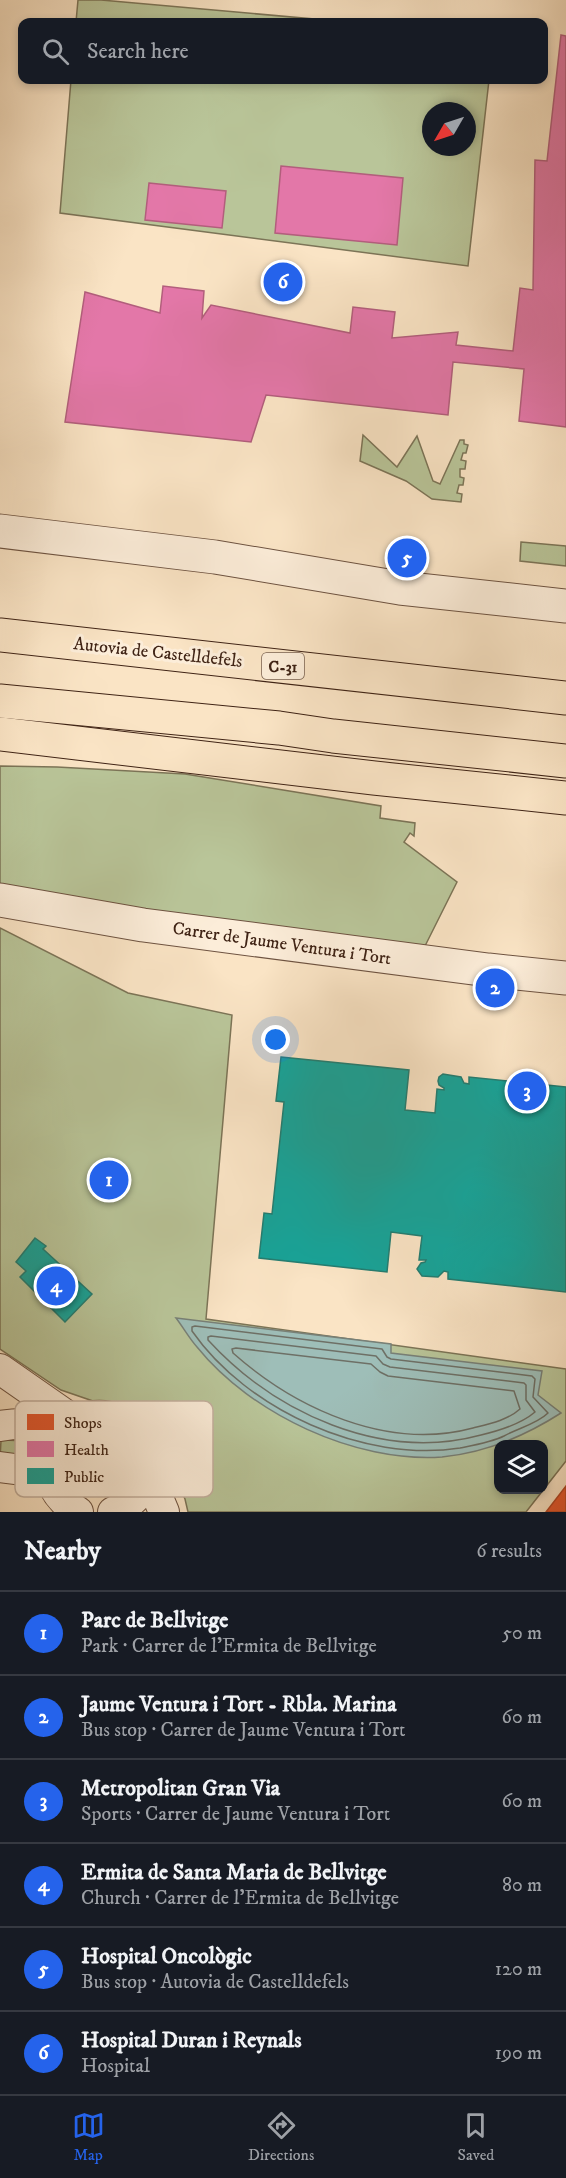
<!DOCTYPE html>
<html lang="en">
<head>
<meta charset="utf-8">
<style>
  :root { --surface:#171b24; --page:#20242c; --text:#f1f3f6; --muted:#9ea1a6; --line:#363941; --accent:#2563eb }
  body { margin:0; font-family:"IM FELL DW Pica",serif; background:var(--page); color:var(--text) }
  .controls { position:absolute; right:18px; bottom:18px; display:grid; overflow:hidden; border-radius:12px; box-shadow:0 3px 9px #0003 }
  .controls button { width:54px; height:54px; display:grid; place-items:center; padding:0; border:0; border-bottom:2px solid var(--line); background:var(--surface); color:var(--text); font:30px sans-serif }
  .compass { position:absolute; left:422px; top:102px; width:54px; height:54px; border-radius:50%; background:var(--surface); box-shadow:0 3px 9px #0003; rotate:231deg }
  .you { position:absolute; left:276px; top:1040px; width:21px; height:21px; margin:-15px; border:4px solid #fff; border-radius:50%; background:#1a73e8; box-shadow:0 0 0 9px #1a73e833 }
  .badge { display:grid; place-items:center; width:39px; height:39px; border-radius:50%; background:var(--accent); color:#fff; font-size:20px; font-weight:700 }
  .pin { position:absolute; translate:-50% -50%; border:3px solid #fff; box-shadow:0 2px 6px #0006 }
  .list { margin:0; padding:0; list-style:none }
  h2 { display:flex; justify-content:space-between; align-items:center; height:78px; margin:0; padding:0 24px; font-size:26px }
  h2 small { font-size:20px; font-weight:400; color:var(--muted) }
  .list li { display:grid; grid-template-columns:39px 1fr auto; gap:18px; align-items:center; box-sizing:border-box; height:84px; padding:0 24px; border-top:2px solid var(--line) }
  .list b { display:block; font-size:22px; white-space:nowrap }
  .list p { margin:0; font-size:20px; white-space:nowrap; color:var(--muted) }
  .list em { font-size:20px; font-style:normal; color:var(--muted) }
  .icon { flex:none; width:33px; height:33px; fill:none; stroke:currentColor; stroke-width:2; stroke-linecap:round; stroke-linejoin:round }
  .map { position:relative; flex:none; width:566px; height:1512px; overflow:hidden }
  .search { position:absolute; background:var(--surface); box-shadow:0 3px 9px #0003; left:18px; right:18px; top:18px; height:66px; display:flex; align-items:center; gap:15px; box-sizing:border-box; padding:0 21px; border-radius:12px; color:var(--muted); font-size:22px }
  .sheet { height:582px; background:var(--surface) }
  nav { display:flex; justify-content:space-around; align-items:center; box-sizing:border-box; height:84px; border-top:2px solid var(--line); background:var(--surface); font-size:16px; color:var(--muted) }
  nav a { display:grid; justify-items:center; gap:3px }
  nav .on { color:var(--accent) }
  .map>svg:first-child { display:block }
</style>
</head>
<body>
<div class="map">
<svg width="566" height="1512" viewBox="0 0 566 1512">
  <rect width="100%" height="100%" fill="#fae4c5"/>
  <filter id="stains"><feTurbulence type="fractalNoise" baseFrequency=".00333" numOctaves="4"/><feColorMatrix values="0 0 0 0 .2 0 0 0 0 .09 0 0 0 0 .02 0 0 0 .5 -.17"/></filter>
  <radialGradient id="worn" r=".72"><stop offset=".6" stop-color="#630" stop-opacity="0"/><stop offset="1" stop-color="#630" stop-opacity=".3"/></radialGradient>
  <g fill="#b9c599" stroke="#7c7457" stroke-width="1.5" fill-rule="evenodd">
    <path d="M78 0H101L348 22H76Z"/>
    <path d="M71 80H489L468 266 60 213ZM431 111H467V147H431Z"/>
    <path d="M363 435 397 467 417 436 433 481 440 484 460 440H464V444L468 445 466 453H463L461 460 466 461 465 469H460V477L464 478 463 485H459L457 493 462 494 461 502 432 499 406 481 360 461Z"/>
    <path d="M521 542 566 546V566L520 561Z"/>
    <path d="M0 766 57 767 185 774 381 806 380 818 415 823 414 836 410 833 404 842 457 882 424 948 0 892Z"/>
    <path d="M0 928 128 993 232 1015 206 1319 566 1369V1461L526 1512H188L185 1499 156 1441 122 1411 61 1390 0 1349ZM498 1444H544V1490H498Z"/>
    <path d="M1 1440 31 1441 40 1450 37 1462 0 1460Z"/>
  </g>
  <path fill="#9ebeb8" stroke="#788077" stroke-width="1.5" d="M176 1318 391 1344V1353L542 1371 538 1395 561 1413C525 1436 485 1453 442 1457 355 1463 251 1414 197 1347 189 1338 183 1327 176 1318Z"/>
  <path fill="#e4572e" stroke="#b24726" stroke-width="1.5" d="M566 1486V1512H546Z"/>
  <g fill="#e377a8" stroke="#b25e7c" stroke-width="1.5">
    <path d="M561 35 566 36V427L519 421 524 369 453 362 448 415 266 395 251 442 65 422 85 292 160 313 163 286 204 291 202 318 211 305 350 333 353 307 395 312 392 338 458 332 456 345 513 351 520 288 533 290 535 160 547 161Z"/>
    <path d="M281 166 403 178 397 245 275 233Z"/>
    <path d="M149 183 226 191 222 228 145 220Z"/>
  </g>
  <g fill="#17a398" stroke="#237d71" stroke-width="1.5">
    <path d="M281 1057 409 1070 405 1110 435 1113 437 1089 444 1090V1088L439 1085 438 1081 439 1077 443 1074 461 1077 464 1083 469 1084V1077L566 1087V1292L448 1279V1272L444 1271 438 1277 422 1276 417 1269 421 1263 425 1262 426 1260H419L422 1236 391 1232 387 1272 259 1258 264 1213 272 1214 284 1102 276 1101Z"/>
    <path d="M35 1238 46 1246 43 1249 92 1294 65 1322 20 1277 26 1271 16 1262Z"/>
  </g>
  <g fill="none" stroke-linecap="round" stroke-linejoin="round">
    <g stroke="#6e7066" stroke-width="1.5">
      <path d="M195 1326 382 1349 387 1357 391 1359 532 1376 535 1379 533 1397 548 1413C537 1424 518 1428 504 1436 492 1442 475 1445 460 1448 364 1463 247 1410 192 1331V1327Z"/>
      <path d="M211 1336 376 1356 383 1364 390 1367 524 1383 526 1385V1400L535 1412C521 1424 498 1431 481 1435 381 1462 275 1413 208 1340V1337Z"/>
      <path d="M236 1348 371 1364 380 1372 388 1376 514 1391 520 1409C508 1420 489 1424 473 1428 388 1451 296 1409 233 1353L232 1349Z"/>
    </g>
    <defs>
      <g id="minor">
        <path d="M0 1369 76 1422"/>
        <path d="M0 1426C23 1422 40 1423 60 1434"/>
        <path d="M0 1467 38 1472 50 1480"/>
        <path d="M148 1474 164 1512"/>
        <path d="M78 1512C6 1465 85 1380 133 1432 143 1443 147 1453 148 1469 149 1489 130 1505 113 1512"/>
      </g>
      <g id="tertiary">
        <path d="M0 531 215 557 400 588 566 606"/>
        <path d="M0 900 143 925 488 970 566 978"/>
      </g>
      <g id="motorway">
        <path d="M0 635 566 698"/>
        <path d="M0 701 279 728 333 736 566 761"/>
        <path d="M0 734 374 778 566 798"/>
      </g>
    </defs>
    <use href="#minor" stroke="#6e5341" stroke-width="32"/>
    <use href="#tertiary" stroke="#6e5341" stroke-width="35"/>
    <use href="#motorway" stroke="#3f2315" stroke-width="35"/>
    <use href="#minor" stroke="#fcedd9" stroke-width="30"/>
    <use href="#tertiary" stroke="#fcedd9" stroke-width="33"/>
    <use href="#motorway" stroke="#fae4c5" stroke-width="33"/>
  </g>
  <g text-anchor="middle" stroke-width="6" stroke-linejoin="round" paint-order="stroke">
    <rect fill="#fcedd9" stroke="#786050" stroke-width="1.5" x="262" y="653" width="42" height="26" rx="4.5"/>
    <g font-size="16" font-weight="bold" fill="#3f2315">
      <text x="283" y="672">C-31</text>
    </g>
    <g font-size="18" fill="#3f2315" stroke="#fcedd9">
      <text transform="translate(158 652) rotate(6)" y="6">Autovia de Castelldefels</text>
      <text transform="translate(282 943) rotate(8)" y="6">Carrer de Jaume Ventura i Tort</text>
    </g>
  </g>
  <rect x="15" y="1401" width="198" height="96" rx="9" fill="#fcedd9" stroke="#c3b09e" stroke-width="1.5"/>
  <rect x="27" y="1414" width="27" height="16" fill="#e4572e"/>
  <rect x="27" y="1441" width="27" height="16" fill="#e377a8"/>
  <rect x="27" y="1468" width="27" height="16" fill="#17a398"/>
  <g font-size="16" fill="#3f2315">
    <text x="64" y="1428">Shops</text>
    <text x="64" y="1455">Health</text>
    <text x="64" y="1482">Public</text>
  </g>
  <rect width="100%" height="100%" filter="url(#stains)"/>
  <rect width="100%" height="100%" fill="url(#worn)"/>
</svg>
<div class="controls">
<button><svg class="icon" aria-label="layers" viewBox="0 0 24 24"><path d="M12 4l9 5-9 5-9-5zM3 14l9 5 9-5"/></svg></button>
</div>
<svg class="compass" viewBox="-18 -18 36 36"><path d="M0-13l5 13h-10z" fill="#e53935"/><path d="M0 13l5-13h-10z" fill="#9ea1a6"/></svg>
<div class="you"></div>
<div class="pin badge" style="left:109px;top:1180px">1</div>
<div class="pin badge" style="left:495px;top:988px">2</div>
<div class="pin badge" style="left:527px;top:1091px">3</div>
<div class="pin badge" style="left:56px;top:1286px">4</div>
<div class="pin badge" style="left:407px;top:558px">5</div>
<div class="pin badge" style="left:283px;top:282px">6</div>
<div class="search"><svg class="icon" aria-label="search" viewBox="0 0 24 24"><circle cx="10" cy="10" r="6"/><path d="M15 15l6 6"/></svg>Search here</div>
</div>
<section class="sheet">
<h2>Nearby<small>6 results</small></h2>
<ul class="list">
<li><span class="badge">1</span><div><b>Parc de Bellvitge</b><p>Park · Carrer de l'Ermita de Bellvitge</p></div><em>50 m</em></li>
<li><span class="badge">2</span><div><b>Jaume Ventura i Tort - Rbla. Marina</b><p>Bus stop · Carrer de Jaume Ventura i Tort</p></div><em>60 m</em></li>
<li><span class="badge">3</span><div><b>Metropolitan Gran Via</b><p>Sports · Carrer de Jaume Ventura i Tort</p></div><em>60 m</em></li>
<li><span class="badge">4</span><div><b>Ermita de Santa Maria de Bellvitge</b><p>Church · Carrer de l'Ermita de Bellvitge</p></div><em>80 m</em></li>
<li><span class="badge">5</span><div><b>Hospital Oncològic</b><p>Bus stop · Autovia de Castelldefels</p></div><em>120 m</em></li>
<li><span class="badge">6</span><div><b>Hospital Duran i Reynals</b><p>Hospital</p></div><em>190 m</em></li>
</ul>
</section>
<nav>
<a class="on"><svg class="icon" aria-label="map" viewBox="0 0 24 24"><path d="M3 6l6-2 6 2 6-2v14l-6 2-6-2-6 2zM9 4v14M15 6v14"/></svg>Map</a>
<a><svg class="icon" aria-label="directions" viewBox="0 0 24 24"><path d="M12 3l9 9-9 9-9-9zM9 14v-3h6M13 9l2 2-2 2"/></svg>Directions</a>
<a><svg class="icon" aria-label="saved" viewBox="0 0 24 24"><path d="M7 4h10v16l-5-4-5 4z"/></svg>Saved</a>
</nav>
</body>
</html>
